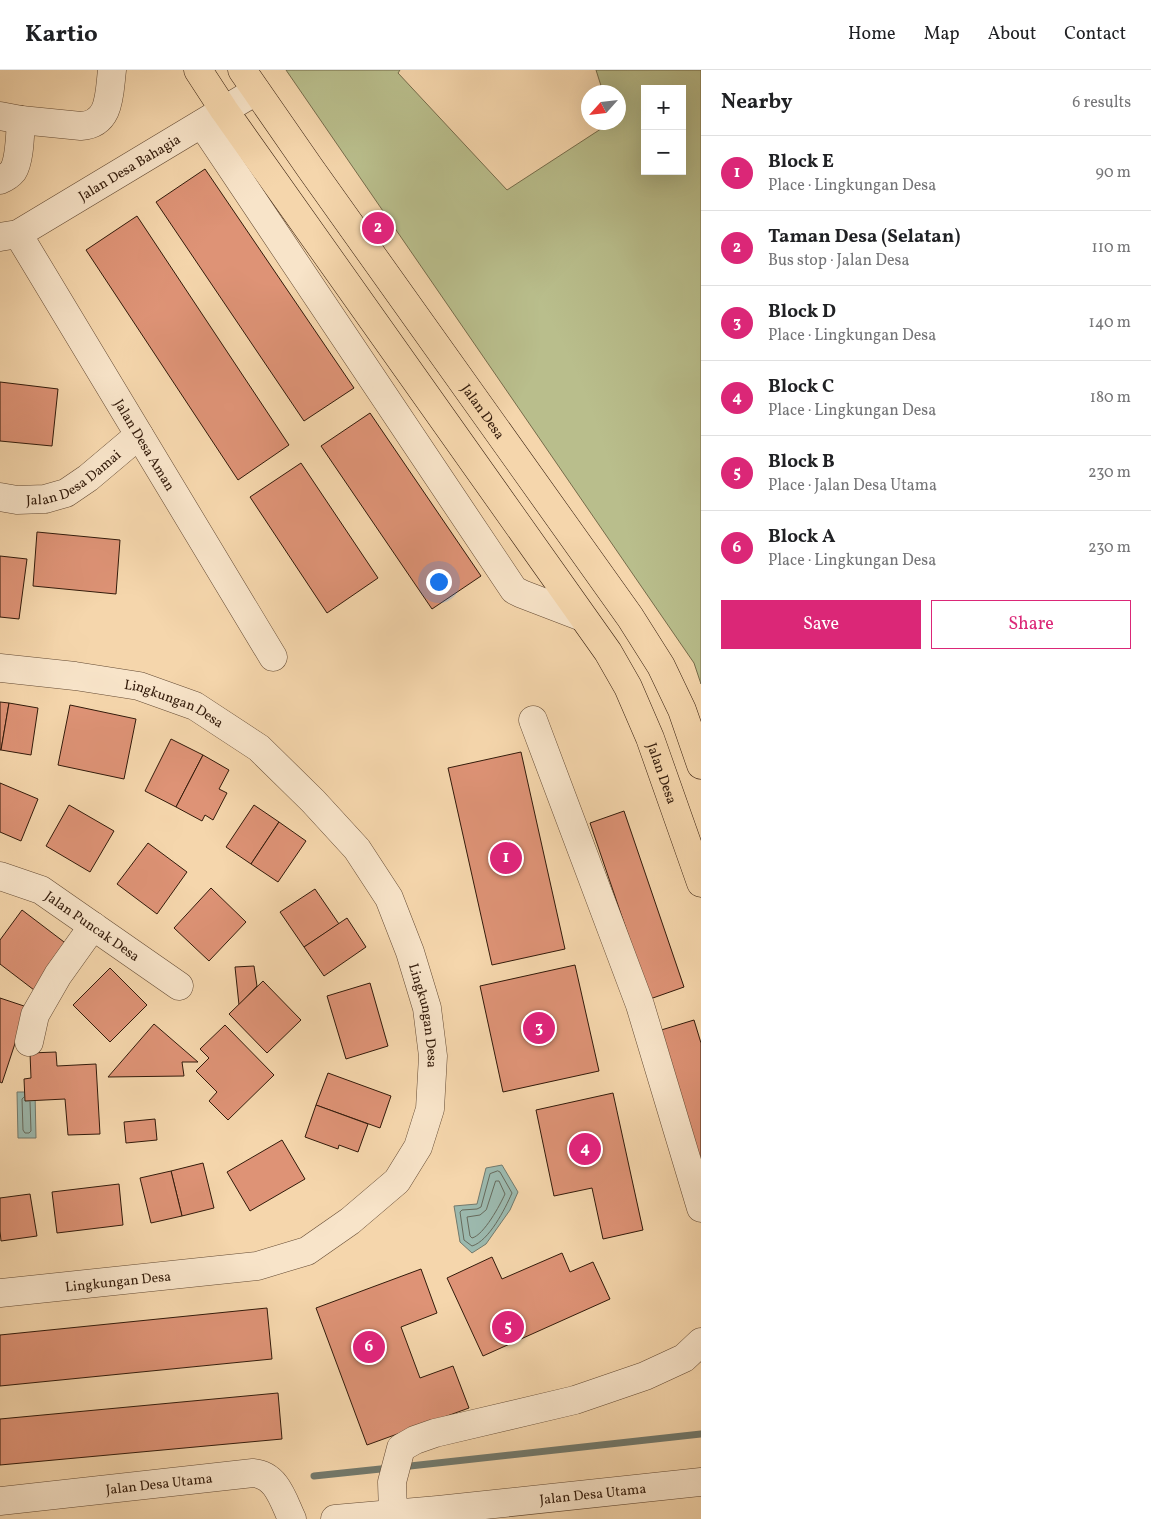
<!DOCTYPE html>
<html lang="en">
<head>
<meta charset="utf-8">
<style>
  :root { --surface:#fff; --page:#f6f6f6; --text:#202124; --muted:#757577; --line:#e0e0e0; --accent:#db2777 }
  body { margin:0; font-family:Vollkorn,serif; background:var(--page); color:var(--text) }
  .controls { position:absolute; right:15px; top:15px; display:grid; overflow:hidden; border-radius:0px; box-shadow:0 5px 20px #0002 }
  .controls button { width:45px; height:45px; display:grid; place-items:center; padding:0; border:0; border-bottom:1px solid var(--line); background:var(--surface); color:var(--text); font:25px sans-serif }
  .compass { position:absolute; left:581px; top:15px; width:45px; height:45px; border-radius:50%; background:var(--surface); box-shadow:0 5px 20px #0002; rotate:243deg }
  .you { position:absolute; left:438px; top:511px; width:18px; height:18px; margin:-12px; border:4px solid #fff; border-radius:50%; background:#1a73e8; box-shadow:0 0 0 8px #1a73e833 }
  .badge { display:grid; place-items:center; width:32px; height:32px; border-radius:50%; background:var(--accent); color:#fff; font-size:16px; font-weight:700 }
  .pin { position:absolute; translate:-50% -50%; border:2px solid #fff; box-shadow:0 1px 5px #0006 }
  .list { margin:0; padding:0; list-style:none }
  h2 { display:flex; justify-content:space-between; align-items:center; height:65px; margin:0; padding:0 20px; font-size:21px }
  h2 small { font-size:16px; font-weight:400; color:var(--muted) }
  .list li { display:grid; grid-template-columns:32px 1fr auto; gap:15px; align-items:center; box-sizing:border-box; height:75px; padding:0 20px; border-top:1px solid var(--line) }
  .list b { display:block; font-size:19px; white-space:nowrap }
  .list p { margin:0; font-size:16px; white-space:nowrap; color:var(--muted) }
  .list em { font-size:16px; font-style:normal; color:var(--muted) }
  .actions { display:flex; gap:10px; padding:15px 20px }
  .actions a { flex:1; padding:11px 0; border:1px solid var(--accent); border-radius:0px; text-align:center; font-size:18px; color:var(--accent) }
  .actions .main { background:var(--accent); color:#fff }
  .map { position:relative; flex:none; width:701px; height:1449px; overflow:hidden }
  header { display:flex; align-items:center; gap:30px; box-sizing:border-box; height:70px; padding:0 25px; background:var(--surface); border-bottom:1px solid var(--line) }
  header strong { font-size:24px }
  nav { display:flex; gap:28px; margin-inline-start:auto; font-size:18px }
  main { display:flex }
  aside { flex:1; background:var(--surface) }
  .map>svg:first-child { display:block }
</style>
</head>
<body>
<header>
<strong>Kartio</strong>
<nav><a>Home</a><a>Map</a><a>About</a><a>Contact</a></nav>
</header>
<main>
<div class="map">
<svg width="701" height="1449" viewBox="0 0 701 1449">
  <rect width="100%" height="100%" fill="#f5d6ac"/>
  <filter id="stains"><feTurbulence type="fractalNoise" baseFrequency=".004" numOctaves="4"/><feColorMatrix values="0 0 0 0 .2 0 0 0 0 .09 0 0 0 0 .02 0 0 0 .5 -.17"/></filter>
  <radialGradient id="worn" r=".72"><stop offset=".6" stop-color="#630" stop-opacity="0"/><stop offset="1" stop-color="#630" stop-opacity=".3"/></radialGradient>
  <path fill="#b9be8c" stroke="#766c4b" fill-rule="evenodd" d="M286 0H400L398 3 507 120 610 53 618 52V22H603L596 0H701V614L694 593ZM645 19H682V101H645Z"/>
  <g fill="#9cb9ae" stroke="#72796c">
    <path d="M17 1022H35L36 1068H18Z"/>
    <path d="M502 1095 518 1122 510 1140 486 1174 472 1183 460 1172 454 1136 477 1134 486 1098Z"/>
  </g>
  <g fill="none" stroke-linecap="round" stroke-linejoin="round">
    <g stroke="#676a5c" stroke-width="1">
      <path d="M24 1027 22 1029 23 1060 25 1063H29L31 1061 30 1032"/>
      <path d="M498 1101 500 1102 512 1123C505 1139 489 1171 472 1176L464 1170 460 1142 462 1140 477 1139 481 1137 490 1104Z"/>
      <path d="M496 1111H499L505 1124C500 1135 484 1165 472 1168L470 1166 467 1147 480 1145 486 1140Z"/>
    </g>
    <g stroke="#72796c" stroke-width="7">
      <path d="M401 1397 701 1364"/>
      <path d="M314 1406 390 1398"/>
    </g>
  </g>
  <g fill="#de9376" stroke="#321a0a">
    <path d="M205 99 354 318 304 351 156 132Z"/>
    <path d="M137 146 289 375 238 410 86 180Z"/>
    <path d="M0 312 58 319 52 376 0 371Z"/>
    <path d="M370 343 481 506 432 539 321 376Z"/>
    <path d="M301 393 378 508 327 543 250 427Z"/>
    <path d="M37 462 120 470 116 524 33 516Z"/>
    <path d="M0 486 27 489 19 549 0 547Z"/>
    <path d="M0 632 9 633 1 680H0Z"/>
    <path d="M9 633 38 638 31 685 1 680Z"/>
    <path d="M70 635 136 649 124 709 58 695Z"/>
    <path d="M171 669 203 685 176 737 145 721Z"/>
    <path d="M521 682 565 879 492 895 448 698Z"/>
    <path d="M203 685 229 700 219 719 227 723 213 750 205 745 202 751 176 737Z"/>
    <path d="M0 713 38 729 21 771 0 762Z"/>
    <path d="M69 735 114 761 90 802 46 776Z"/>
    <path d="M254 735 279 752 251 794 226 777Z"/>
    <path d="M624 741 684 917 650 929 590 753Z"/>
    <path d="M279 752 306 771 278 812 251 794Z"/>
    <path d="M148 773 187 802 157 844 117 814Z"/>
    <path d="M211 818 246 852 209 891 174 858Z"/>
    <path d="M315 819 339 854 304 877 280 842Z"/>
    <path d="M22 840 68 875 34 920 0 894V870Z"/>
    <path d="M347 848 366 877 324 906 304 877Z"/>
    <path d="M575 895 599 1001 503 1022 480 916Z"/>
    <path d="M254 896 257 916 239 935 235 897Z"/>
    <path d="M110 898 147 935 110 972 73 935Z"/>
    <path d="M263 911 301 950 267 983 229 944Z"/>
    <path d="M370 913 388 976 346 989 327 926Z"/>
    <path d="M0 928 27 937 2 1013 0 1012Z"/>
    <path d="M694 950 701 973V1098L658 961Z"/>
    <path d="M154 954 198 992H182L184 1006 108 1007Z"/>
    <path d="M225 955 274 1005 228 1050 209 1031 217 1022 196 1001 209 988 200 979Z"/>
    <path d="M56 982 57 996 96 994 100 1064 68 1065 65 1029 25 1031 24 1009 31 1008 30 983Z"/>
    <path d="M328 1003 391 1026 380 1058 316 1035Z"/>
    <path d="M613 1023 643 1160 603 1169 592 1118 554 1126 536 1040Z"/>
    <path d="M316 1035 368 1054 358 1082 339 1075 338 1079 305 1067Z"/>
    <path d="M155 1049 157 1070 126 1073 124 1052Z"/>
    <path d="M282 1070 305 1109 250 1141 227 1102Z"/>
    <path d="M203 1093 214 1138 182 1146 171 1101Z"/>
    <path d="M171 1101 182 1146 151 1153 140 1108Z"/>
    <path d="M119 1114 123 1155 57 1163 52 1122Z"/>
    <path d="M30 1124 37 1166 1 1171 0 1161V1128Z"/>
    <path d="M562 1183 570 1202 593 1192 610 1229 483 1286 447 1208 492 1187 502 1209Z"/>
    <path d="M421 1199 437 1243 401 1257 420 1308 453 1296 469 1338 367 1375 316 1238Z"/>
    <path d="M267 1238 272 1289 0 1316V1265Z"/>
    <path d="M278 1323 282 1369 0 1395V1349Z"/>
  </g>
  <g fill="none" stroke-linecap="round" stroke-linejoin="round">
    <defs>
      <g id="minor">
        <path d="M0 46 21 50 81 56C111 54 109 24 112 0"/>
        <path d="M202 54 514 520 522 524 582 547"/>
        <path d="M0 110C5 108 9 106 13 101 20 90 20 63 21 50"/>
        <path id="s1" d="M18 164 273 587"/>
        <path id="s2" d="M0 167 18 164 256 21"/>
        <path id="s3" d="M0 427 17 430 45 429 66 423 88 408 139 365"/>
        <path id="s4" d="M0 598 75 606 139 616 195 636 259 678 313 731 357 779 389 828 410 882 427 938 433 986 430 1039 418 1077 397 1111 350 1151 307 1181 257 1196 0 1223"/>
        <path d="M533 650 640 935 701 1138"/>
        <path id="s5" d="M0 806 41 820 179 916"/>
        <path d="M29 972 35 945 58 905 93 856"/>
        <path id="s6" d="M0 1431 253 1403C277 1405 283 1430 292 1449"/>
        <path d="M393 1444 392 1412 401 1378 415 1370 435 1363 575 1330 645 1306 684 1288 701 1272"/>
        <path id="s7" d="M335 1449 438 1440 701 1412"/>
      </g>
      <g id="major">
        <path id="s8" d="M198 0 224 40 608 582 628 617 650 668 701 813"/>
        <path id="s9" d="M242 0 310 98 630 547 661 596 682 640 701 695"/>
      </g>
    </defs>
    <use href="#minor" stroke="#634932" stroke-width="29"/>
    <use href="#major" stroke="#321a0a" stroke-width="29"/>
    <use href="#minor" stroke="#f8e4c9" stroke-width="28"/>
    <use href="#major" stroke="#f5d6ac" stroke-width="28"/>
  </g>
  <g text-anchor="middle" stroke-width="4.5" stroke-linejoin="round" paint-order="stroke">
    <g font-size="14" fill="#321a0a" stroke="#f8e4c9">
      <text dy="5" stroke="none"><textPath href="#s2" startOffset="148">Jalan Desa Bahagia</textPath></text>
      <text dy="5" stroke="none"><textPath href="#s9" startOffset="418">Jalan Desa</textPath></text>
      <text dy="5" stroke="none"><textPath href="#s1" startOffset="246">Jalan Desa Aman</textPath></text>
      <text dy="5" stroke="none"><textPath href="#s3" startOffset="80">Jalan Desa Damai</textPath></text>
      <text dy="5" stroke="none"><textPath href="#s4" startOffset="179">Lingkungan Desa</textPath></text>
      <text dy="5" stroke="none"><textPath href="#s8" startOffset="845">Jalan Desa</textPath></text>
      <text dy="5" stroke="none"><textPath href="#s5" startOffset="106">Jalan Puncak Desa</textPath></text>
      <text dy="5" stroke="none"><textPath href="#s4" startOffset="599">Lingkungan Desa</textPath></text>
      <text transform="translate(118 1211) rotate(-6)" y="5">Lingkungan Desa</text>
      <text dy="5" stroke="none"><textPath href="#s6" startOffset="160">Jalan Desa Utama</textPath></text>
      <text dy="5" stroke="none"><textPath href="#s7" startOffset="259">Jalan Desa Utama</textPath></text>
    </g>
  </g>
  <rect width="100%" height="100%" filter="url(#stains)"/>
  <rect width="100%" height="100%" fill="url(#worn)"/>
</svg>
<div class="controls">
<button>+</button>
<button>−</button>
</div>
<svg class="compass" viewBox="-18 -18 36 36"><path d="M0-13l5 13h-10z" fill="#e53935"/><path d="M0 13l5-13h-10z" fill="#757577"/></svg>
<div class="you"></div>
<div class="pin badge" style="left:506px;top:788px">1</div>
<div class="pin badge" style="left:378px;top:158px">2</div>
<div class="pin badge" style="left:539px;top:958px">3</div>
<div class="pin badge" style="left:585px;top:1079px">4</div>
<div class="pin badge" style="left:508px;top:1257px">5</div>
<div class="pin badge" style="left:369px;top:1277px">6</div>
</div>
<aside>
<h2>Nearby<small>6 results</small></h2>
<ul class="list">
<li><span class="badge">1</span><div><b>Block E</b><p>Place · Lingkungan Desa</p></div><em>90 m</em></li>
<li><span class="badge">2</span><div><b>Taman Desa (Selatan)</b><p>Bus stop · Jalan Desa</p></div><em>110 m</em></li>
<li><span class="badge">3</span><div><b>Block D</b><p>Place · Lingkungan Desa</p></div><em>140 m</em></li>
<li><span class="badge">4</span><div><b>Block C</b><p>Place · Lingkungan Desa</p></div><em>180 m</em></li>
<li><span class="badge">5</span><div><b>Block B</b><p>Place · Jalan Desa Utama</p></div><em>230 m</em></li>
<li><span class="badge">6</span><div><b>Block A</b><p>Place · Lingkungan Desa</p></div><em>230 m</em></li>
</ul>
<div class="actions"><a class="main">Save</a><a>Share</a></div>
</aside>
</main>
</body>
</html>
